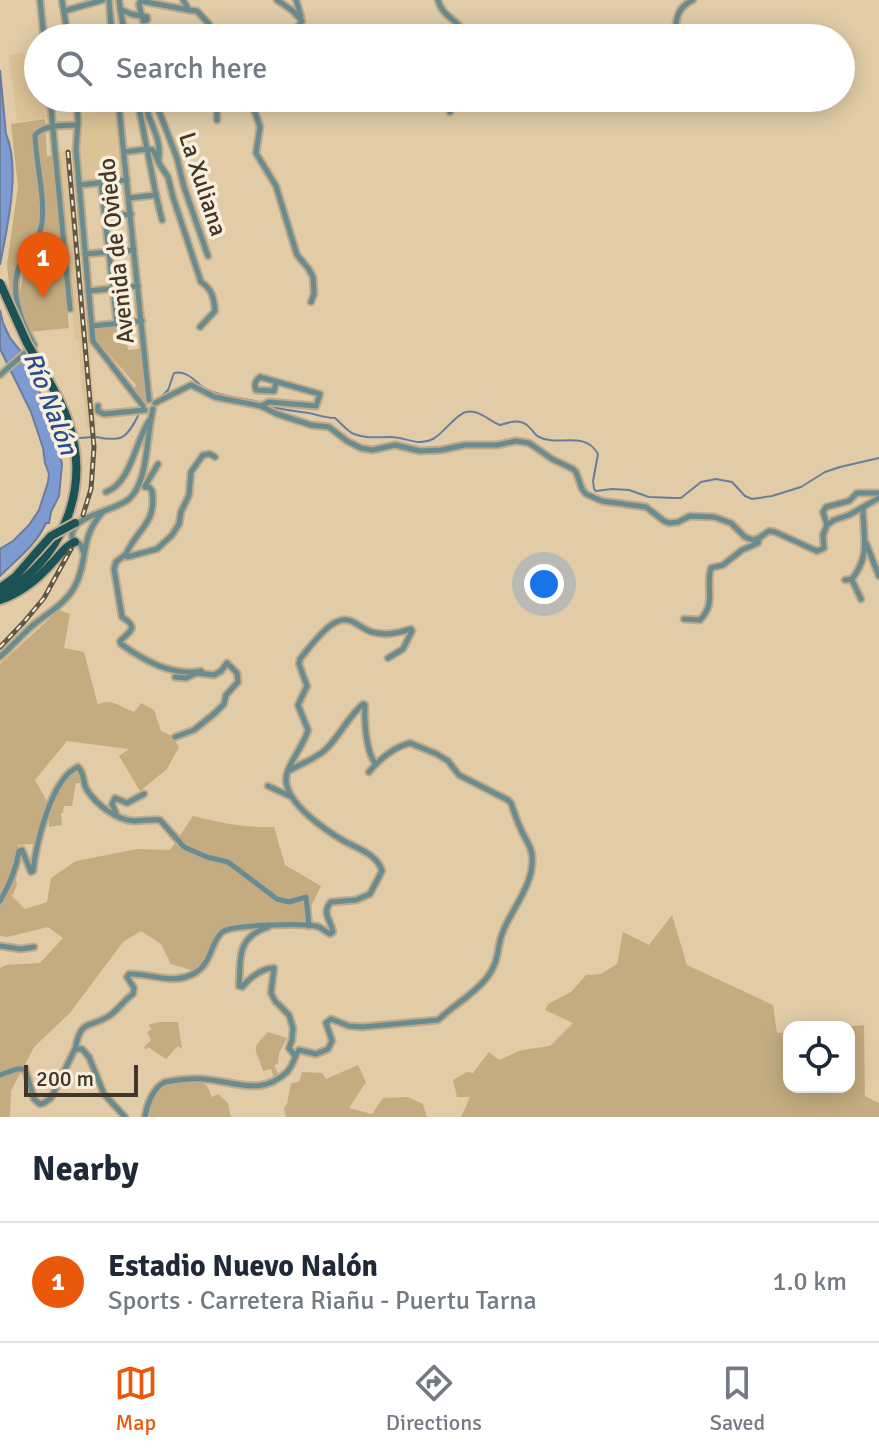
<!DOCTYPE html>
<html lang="en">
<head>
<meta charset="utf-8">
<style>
  :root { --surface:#fff; --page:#f6f6f7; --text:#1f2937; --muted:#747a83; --line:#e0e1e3; --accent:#ea580c }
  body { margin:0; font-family:Signika,sans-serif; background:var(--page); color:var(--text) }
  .controls { position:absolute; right:24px; bottom:24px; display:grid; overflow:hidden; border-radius:16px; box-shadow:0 4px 20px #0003 }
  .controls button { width:72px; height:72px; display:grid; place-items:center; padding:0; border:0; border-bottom:2px solid var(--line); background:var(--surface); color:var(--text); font:40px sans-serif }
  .scale { position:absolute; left:24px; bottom:20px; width:114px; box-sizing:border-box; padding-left:8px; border:4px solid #403728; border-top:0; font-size:22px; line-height:28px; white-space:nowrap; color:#403728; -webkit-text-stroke:6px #f9efdc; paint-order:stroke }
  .you { position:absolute; left:544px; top:584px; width:28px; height:28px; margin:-20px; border:6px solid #fff; border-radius:50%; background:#1a73e8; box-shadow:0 0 0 12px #1a73e833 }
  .badge { display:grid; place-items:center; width:52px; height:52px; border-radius:50%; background:var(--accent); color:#fff; font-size:26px; font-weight:700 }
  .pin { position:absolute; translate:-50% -66px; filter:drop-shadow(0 2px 4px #0008) }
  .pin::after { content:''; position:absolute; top:42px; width:28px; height:24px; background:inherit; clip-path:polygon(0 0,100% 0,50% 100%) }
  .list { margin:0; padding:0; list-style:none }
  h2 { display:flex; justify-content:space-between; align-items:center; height:104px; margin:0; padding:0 32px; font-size:34px }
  h2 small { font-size:26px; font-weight:400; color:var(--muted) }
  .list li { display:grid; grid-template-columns:52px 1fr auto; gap:24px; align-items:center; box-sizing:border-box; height:120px; padding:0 32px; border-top:2px solid var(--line) }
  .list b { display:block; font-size:30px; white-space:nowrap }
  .list p { margin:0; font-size:26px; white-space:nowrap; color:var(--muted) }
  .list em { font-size:26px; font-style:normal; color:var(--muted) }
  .icon { flex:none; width:44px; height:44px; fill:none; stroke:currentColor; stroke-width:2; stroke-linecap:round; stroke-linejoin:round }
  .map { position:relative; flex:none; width:879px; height:1117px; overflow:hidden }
  .search { position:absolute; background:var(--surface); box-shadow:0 4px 20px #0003; left:24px; right:24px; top:24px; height:88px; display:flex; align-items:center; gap:20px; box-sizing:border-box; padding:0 28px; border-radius:44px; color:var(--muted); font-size:30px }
  .sheet { height:224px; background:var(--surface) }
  nav { display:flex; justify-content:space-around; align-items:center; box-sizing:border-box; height:112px; border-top:2px solid var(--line); background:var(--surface); font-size:22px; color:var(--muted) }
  nav a { display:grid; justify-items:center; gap:4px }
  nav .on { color:var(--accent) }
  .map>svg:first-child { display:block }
</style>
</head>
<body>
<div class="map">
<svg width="879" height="1117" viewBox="0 0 879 1117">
  <rect width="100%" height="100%" fill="#e1cca7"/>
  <g fill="#dcc397">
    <path d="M23 53V56L38 54V98H45L47 118 17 122 9 55Z"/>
    <path d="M113 110 116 112 123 175 120 178 83 183 80 140 83 116 85 113Z"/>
    <path d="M69 151 85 323 89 329 96 428H87L81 380 79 341H75L56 152Z"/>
  </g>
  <g fill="#c4ac80">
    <path d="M45 119 47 156H54L69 328 29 332C28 321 21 312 20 301 19 290 24 280 23 268L14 267 10 296 7 264 18 187 11 124Z"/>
    <path d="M125 323 128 350 144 348 147 400 145 402 139 400 141 397 134 389 136 385 96 339 93 341 92 326Z"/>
    <path d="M59 610 70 614 64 648 84 652 98 705C108 697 122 707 134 712L141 703 154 710 161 731 172 736 179 747 167 769 140 791 119 756 129 749 67 741 35 780 48 803 34 844 18 845 14 871 17 885 12 896 25 909 47 902 51 878 76 861 137 849 170 850 193 816C220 823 247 828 274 827L285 865 321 886 303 923C283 923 246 920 228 927 223 928 217 935 214 939 207 952 207 961 194 971L171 964 161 944 141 931 123 942 70 1013 34 1047 11 1091 10 1117H0V968L6 965 40 963 63 938 48 927 7 937 0 936V664Z"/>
    <path d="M78 769 84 783H76L72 806H64L63 813H61L62 825 49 827C49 821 49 813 51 807 55 794 67 774 78 769Z"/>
    <path d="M672 915 687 965 773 1005 777 1033 789 1032V1087H849V1027H842L864 1025 865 1096 879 1103V1117H461L470 1097H457L453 1080 467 1072 473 1073 489 1052 499 1060 522 1050 550 1046 573 1023 545 1010 548 1004 571 992 586 975 601 974 617 964 623 932 649 945Z"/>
    <path d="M159 1022H178L182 1049 178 1046 166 1059 148 1047 146 1050 144 1047 151 1040 147 1032 152 1029 148 1025Z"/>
    <path d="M268 1032 287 1038 279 1053 278 1064 274 1065 279 1075 274 1078 271 1069 263 1071C256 1047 249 1051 268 1032Z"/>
    <path d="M358 1065 366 1082 349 1108 372 1114 383 1098 408 1097 423 1104 427 1117H286L284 1108 287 1104 291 1083 299 1082 302 1072 322 1073 326 1079Z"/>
    <path d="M204 1081V1084L207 1086 212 1097 218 1094 228 1103 231 1117H150L148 1109 159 1087 170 1083Z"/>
  </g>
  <g fill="#7d9bd0" stroke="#6b7d9e" stroke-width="2">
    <path d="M0 70 6 134C21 169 7 228 0 265Z"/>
    <path d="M0 310 3 323 10 338 27 359 30 371 53 421 62 464 59 496 51 512 49 523H46C37 544 16 560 0 576V549L13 541 29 525 39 510 48 482 49 474 45 463 43 448 31 412 0 349Z"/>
  </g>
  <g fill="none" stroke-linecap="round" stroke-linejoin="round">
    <g stroke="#6b7d9e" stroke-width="2">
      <path d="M161 397 168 390 174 373C189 370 195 383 206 389 223 398 245 398 263 403"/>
      <path d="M269 406C282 410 295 411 309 413 318 415 325 418 335 418 341 423 347 431 354 434 367 439 378 437 391 437 406 437 418 447 433 439 444 433 456 414 466 412 479 409 489 421 500 425 510 422 522 418 530 428 534 431 534 435 539 437 558 447 585 430 598 454L593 481 594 489 596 491 612 489 629 490 649 497 674 498H681L701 482 716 479 732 482 745 496 752 499 772 496 801 487 825 472 840 467 879 458"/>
      <path d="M96 437C122 442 126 439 138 416"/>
      <path d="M80 438 92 437"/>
    </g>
    <defs>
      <g id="minor">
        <path d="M40 0 44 38"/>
        <path d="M62 0 68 38"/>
        <path d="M109 0 112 38"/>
        <path d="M119 0 125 38"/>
        <path d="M183 0 189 10 197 11 209 24 201 38"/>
        <path d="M277 0 293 11 302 21 297 29 281 38"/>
        <path d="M296 0 301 16"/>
        <path d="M438 0C442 18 462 20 465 38"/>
        <path d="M120 9 131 14 147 17V20L143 21"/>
        <path d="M64 11 103 0"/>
        <path d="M142 17 139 4 141 1 189 10"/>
        <path d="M674 38C677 19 675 9 693 0"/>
        <path d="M50 98 70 309"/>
        <path d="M77 98 78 121 76 150 93 341 143 406"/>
        <path d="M118 98 149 400"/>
        <path d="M144 98C146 104 147 111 149 117 155 132 162 146 158 161"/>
        <path d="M154 98 177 158 184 187 208 256"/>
        <path d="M214 98 217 110V120"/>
        <path d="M258 98 255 101 254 109 260 127 256 153 276 186 297 255 308 268 313 277 314 294 311 302"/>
        <path d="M449 98 450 112"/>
        <path d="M637 98 657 101 666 98"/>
        <path d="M254 110 271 98"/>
        <path d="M147 149 153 150 160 165 168 177 173 197 201 282C212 289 214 298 215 311L200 327"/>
        <path d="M124 152 147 149"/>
        <path d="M101 182 117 324"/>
        <path d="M79 185 127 180"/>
        <path d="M156 195 162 220"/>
        <path d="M129 198 156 195 137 98"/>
        <path d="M105 217 131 214"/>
        <path d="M85 254 134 250"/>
        <path d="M88 291 138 286"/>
        <path d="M92 326 142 321"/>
        <path d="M0 375 34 345C20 319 6 285 24 256 31 244 40 237 42 223 45 194 36 164 35 135 44 124 65 126 78 125"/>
        <path d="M155 403 191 385 215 397 261 406 277 414 311 425 329 427 347 441 361 448 372 450 395 445 420 451 441 450 465 445H497L516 441 529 443 552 459 573 469 576 472 582 489 586 494 602 501 646 507 664 521 669 523 678 522 690 516 714 517 731 523 745 537 753 540 759 538 769 531 775 532 817 551 824 548 823 535 827 525 834 520 849 515 879 498"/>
        <path d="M98 406V411L104 414 145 410"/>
        <path d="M261 406 269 402 316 406 320 394 260 377C255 381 254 384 256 390L274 391 276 382"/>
        <path d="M145 486 158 464"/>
        <path d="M145 487H149L152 491C157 523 138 528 126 554L127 557 157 549 172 535 179 524 181 512 189 495 191 472 203 455 210 454 215 457"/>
        <path d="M106 492C131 483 135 442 149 421"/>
        <path d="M827 525 823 512 826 507 849 501 857 493H879"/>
        <path d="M866 543 879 576"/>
        <path d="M84 554 81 545 72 538C69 515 112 513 129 499 149 481 146 435 153 409"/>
        <path d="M126 554 116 562 114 569 122 617C138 627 132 630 120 641L121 644C143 660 173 677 201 671"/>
        <path d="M845 580 852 579C871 555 863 536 863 509"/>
        <path d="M852 580 861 599"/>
        <path d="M684 619 700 620C717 602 705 589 711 568L723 565 742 550 758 543 759 538"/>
        <path d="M0 657C11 647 21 636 32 626 46 614 64 605 74 588 89 561 79 538 102 513"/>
        <path d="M175 677 186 678 196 673"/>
        <path d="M175 737 194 730 215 713 224 704 226 695 238 682 237 673 227 663 221 671 214 675 197 673"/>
        <path d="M290 770C302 763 315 759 325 750 340 736 347 718 363 704L365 705C364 721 366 751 375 763"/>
        <path d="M268 786 292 797"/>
        <path d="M116 813 112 804 115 798 127 803 144 794"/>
        <path d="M0 901C10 884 16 870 19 851L22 850 31 872 33 871C36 845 51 778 78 767 85 774 82 782 87 790 97 805 116 820 134 821 143 821 151 819 160 820L184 847 207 857 228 862 277 899 289 902 306 897 309 926"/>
        <path d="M268 927C235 938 241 960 239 986L242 987C250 978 261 968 274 968L271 993 275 1001 289 1015 293 1028 292 1040 289 1048 295 1056"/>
        <path d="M0 946 21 949 34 947"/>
        <path d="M75 1049C82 1017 87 1030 109 1016 118 1010 124 1000 133 994L134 988 127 977 129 974C152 973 172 986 195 973 212 963 210 943 222 932 232 924 307 923 319 927 323 929 326 932 330 934L333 932C331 920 321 913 331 902L356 900 370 894 382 871C377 854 358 849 344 841 325 830 287 804 286 780 286 765 304 746 308 730L298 705 307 686 299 664 300 659C309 648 319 634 331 625 351 612 356 627 372 632 386 636 398 633 411 629L412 631 403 649 388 658"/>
        <path d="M0 1075 17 1069H25L34 1099 40 1104 44 1103 51 1098 75 1049H82L89 1057 104 1094 125 1117"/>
        <path d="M145 1117C147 1104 153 1088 165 1082 177 1080 191 1078 203 1079 234 1081 261 1097 287 1072 293 1066 294 1057 299 1050L316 1054 328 1049 332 1041 326 1023 331 1019 349 1026 362 1027 438 1020C453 1006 471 996 485 980 502 959 495 949 504 929 514 906 535 882 532 855 531 845 523 836 520 827 516 819 514 811 511 803L508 800 459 775 448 761 437 754 410 743C394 747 379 760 369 772"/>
      </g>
      <g id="major">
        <path d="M0 588 15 577 35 554"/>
        <path d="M0 595C61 561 91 491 69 424 64 406 54 390 45 374"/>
        <path d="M0 600C20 593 38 579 52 563 60 555 65 546 75 542"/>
      </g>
    </defs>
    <use href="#minor" stroke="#beab8b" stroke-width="9"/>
    <use href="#major" stroke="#beab8b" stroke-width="12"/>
    <use href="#minor" stroke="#6a8c8f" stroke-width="5"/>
    <use href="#major" stroke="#1a5256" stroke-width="8"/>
    <defs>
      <g id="rail">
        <path d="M68 152 94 447 91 489 83 515"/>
        <path d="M0 647 24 622 44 598 71 549"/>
      </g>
    </defs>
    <use href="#rail" stroke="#625743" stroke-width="5"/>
    <use href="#rail" stroke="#f9efdc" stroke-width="2" stroke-dasharray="6" stroke-linecap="butt"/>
    <defs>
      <g id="major-bridge">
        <path d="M0 283 27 343 45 374"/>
        <path d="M35 554 51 536 75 523"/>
      </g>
    </defs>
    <use href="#major-bridge" stroke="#beab8b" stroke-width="12" stroke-linecap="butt"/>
    <use href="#major-bridge" stroke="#1a5256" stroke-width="8"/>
  </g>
  <g text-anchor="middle" stroke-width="7" stroke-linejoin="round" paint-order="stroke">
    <g font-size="24" fill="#403728" stroke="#f9efdc">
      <text transform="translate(203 184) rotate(72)" y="8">La Xuliana</text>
      <text transform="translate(116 251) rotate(-96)" y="8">Avenida de Oviedo</text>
    </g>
    <g font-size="26" font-style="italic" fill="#294c8d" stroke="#f9efdc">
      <text transform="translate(51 403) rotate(69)" y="9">Río Nalón</text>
    </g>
  </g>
</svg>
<div class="controls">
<button><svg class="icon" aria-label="locate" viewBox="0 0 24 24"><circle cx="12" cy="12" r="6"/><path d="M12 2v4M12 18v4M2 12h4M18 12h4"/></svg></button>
</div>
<div class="scale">200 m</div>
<div class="you"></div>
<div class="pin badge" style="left:43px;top:298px">1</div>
<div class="search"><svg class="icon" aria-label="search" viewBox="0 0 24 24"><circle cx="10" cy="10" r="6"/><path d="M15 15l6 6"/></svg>Search here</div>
</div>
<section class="sheet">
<h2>Nearby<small></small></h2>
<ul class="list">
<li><span class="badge">1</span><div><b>Estadio Nuevo Nalón</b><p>Sports · Carretera Riañu - Puertu Tarna</p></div><em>1.0 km</em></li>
</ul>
</section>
<nav>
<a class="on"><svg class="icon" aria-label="map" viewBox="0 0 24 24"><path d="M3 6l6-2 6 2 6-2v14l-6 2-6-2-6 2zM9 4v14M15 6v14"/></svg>Map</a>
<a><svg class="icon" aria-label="directions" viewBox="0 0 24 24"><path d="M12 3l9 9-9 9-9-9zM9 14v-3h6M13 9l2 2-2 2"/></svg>Directions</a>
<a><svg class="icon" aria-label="saved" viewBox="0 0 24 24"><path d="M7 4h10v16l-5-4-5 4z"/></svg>Saved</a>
</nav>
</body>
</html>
